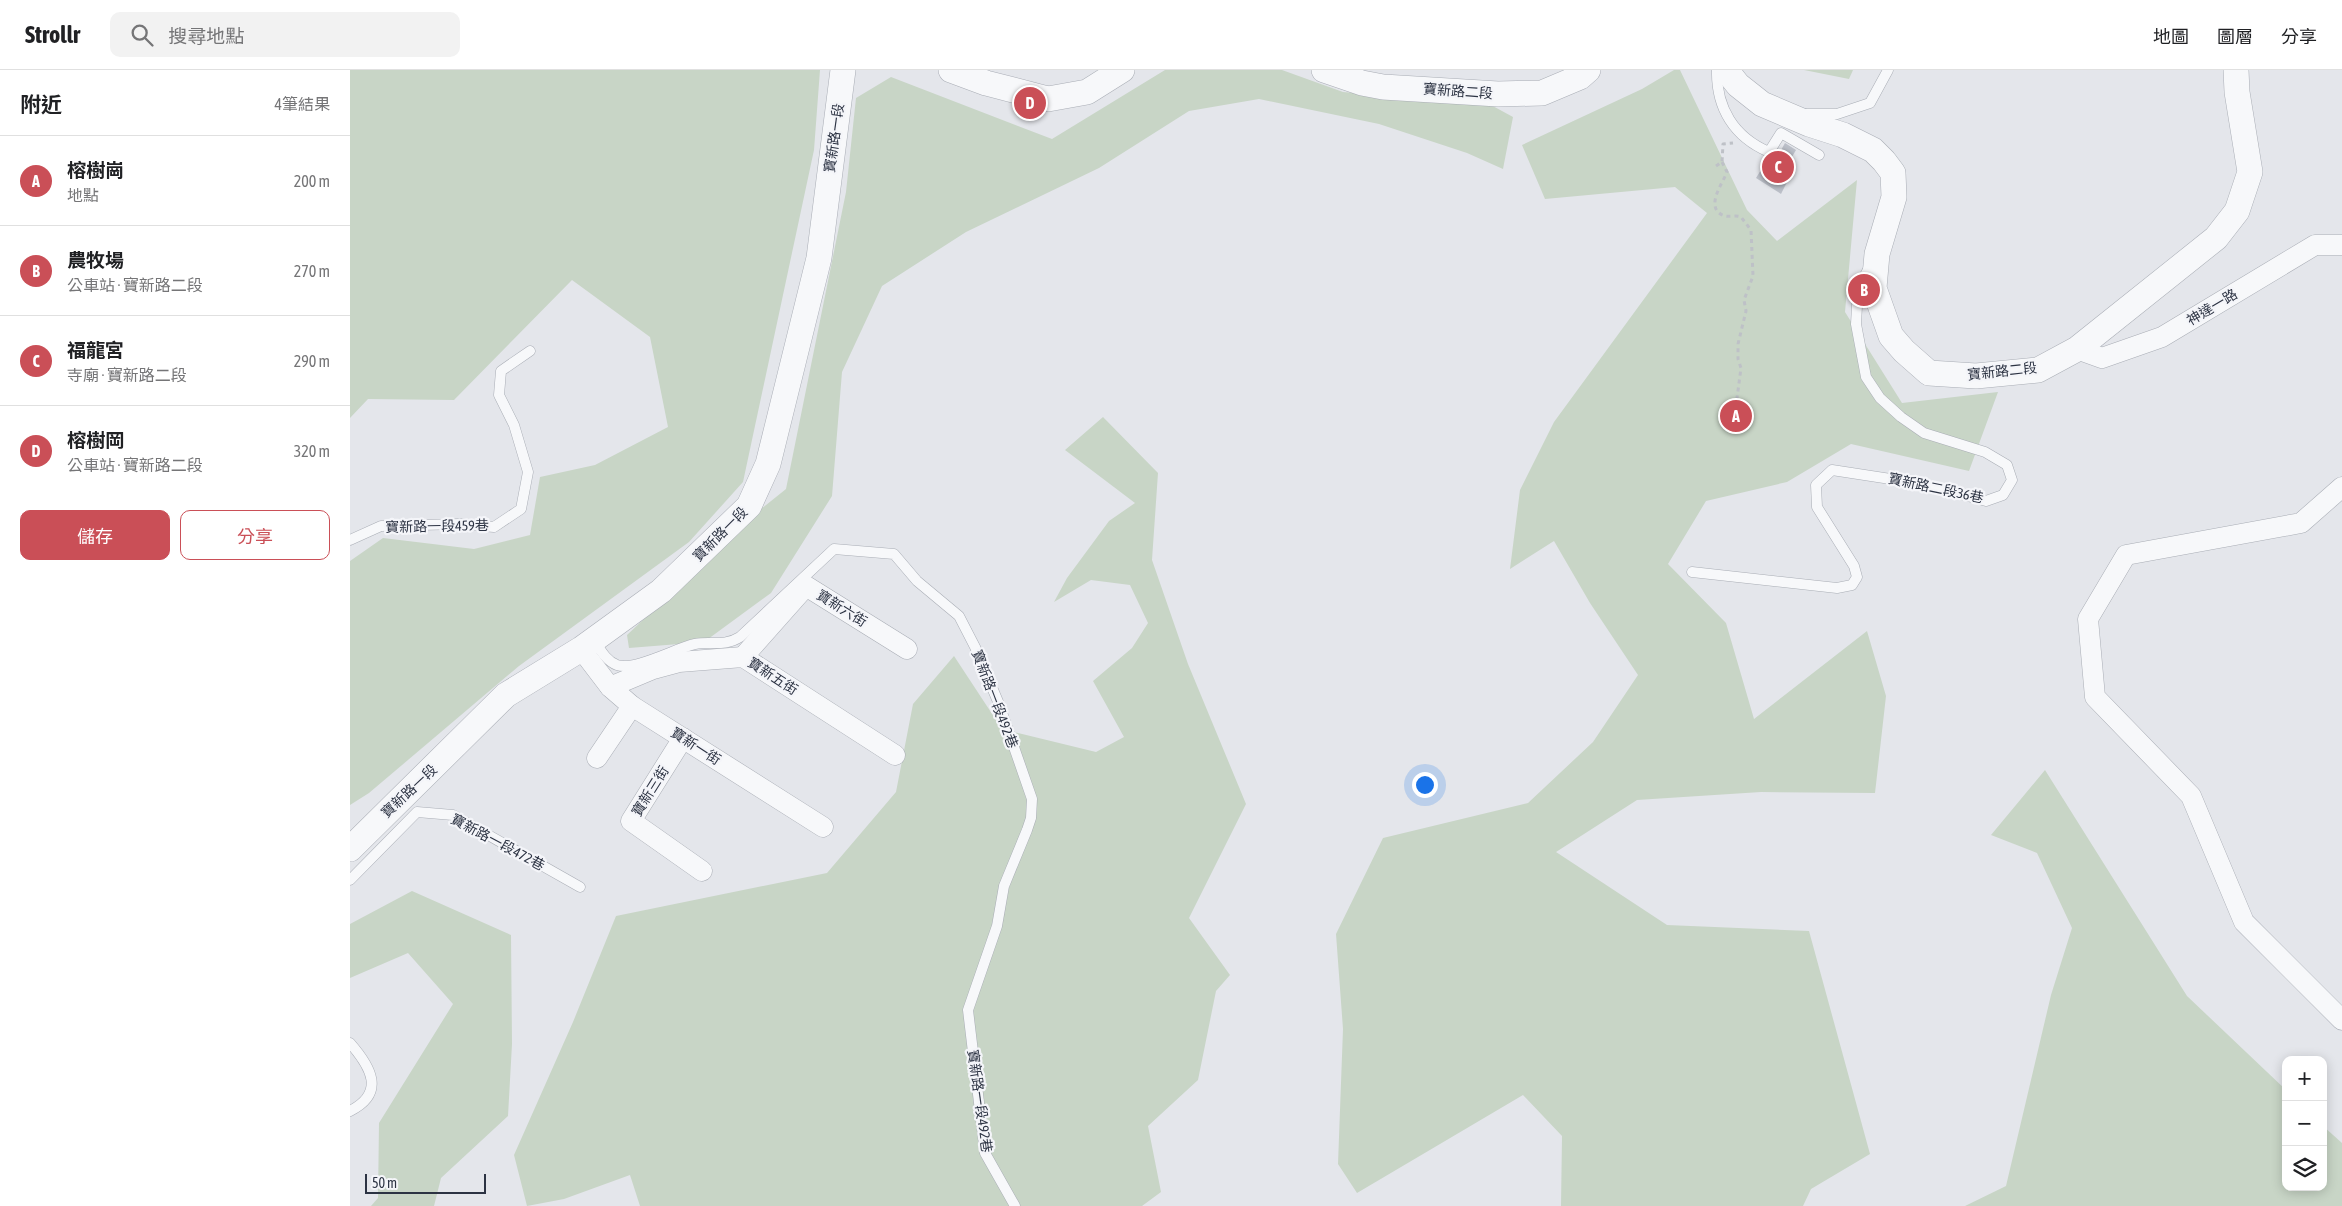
<!DOCTYPE html>
<html lang="zh-TW">
<head>
<meta charset="utf-8">
<style>
  :root { --surface:#fff; --page:#f2f2f2; --text:#202124; --muted:#757577; --line:#e0e0e0; --accent:#ca4f57 }
  body { margin:0; font-family:"Asap Condensed","Noto Sans TC",sans-serif; background:var(--page); color:var(--text) }
  .controls { position:absolute; right:15px; bottom:15px; display:grid; overflow:hidden; border-radius:10px; box-shadow:0 2px 12px #0003 }
  .controls button { width:45px; height:45px; display:grid; place-items:center; padding:0; border:0; border-bottom:1px solid var(--line); background:var(--surface); color:var(--text); font:25px sans-serif }
  .scale { position:absolute; left:15px; bottom:12px; width:121px; box-sizing:border-box; padding-left:5px; border:2px solid #2c3343; border-top:0; font-size:14px; line-height:18px; white-space:nowrap; color:#2c3343; -webkit-text-stroke:4px #f4f5f9; paint-order:stroke }
  .you { position:absolute; left:1074px; top:714px; width:18px; height:18px; margin:-12px; border:4px solid #fff; border-radius:50%; background:#1a73e8; box-shadow:0 0 0 8px #1a73e833 }
  .badge { display:grid; place-items:center; width:32px; height:32px; border-radius:50%; background:var(--accent); color:#fff; font-size:16px; font-weight:700 }
  .pin { position:absolute; translate:-50% -50%; border:2px solid #fff; box-shadow:0 1px 5px #0006 }
  .list { margin:0; padding:0; list-style:none }
  h2 { display:flex; justify-content:space-between; align-items:center; height:65px; margin:0; padding:0 20px; font-size:21px }
  h2 small { font-size:16px; font-weight:400; color:var(--muted) }
  .list li { display:grid; grid-template-columns:32px 1fr auto; gap:15px; align-items:center; box-sizing:border-box; height:90px; padding:0 20px; border-top:1px solid var(--line) }
  .list b { display:block; font-size:19px; white-space:nowrap }
  .list p { margin:0; font-size:16px; white-space:nowrap; color:var(--muted) }
  .list em { font-size:16px; font-style:normal; color:var(--muted) }
  .actions { display:flex; gap:10px; padding:15px 20px }
  .actions a { flex:1; padding:11px 0; border:1px solid var(--accent); border-radius:10px; text-align:center; font-size:18px; color:var(--accent) }
  .actions .main { background:var(--accent); color:#fff }
  .icon { flex:none; width:28px; height:28px; fill:none; stroke:currentColor; stroke-width:2; stroke-linecap:round; stroke-linejoin:round }
  .map { position:relative; flex:none; width:1992px; height:1136px; overflow:hidden }
  header { display:flex; align-items:center; gap:30px; box-sizing:border-box; height:70px; padding:0 25px; background:var(--surface); border-bottom:1px solid var(--line) }
  header strong { font-size:24px }
  nav { display:flex; gap:28px; margin-inline-start:auto; font-size:18px }
  .search { width:350px; height:45px; background:var(--page); display:flex; align-items:center; gap:12px; box-sizing:border-box; padding:0 18px; border-radius:10px; color:var(--muted); font-size:19px }
  main { display:flex }
  aside { flex:1; background:var(--surface) }
  .map>svg:first-child { display:block }
</style>
</head>
<body>
<header>
<strong>Strollr</strong>
<div class="search"><svg class="icon" aria-label="search" viewBox="0 0 24 24"><circle cx="10" cy="10" r="6"/><path d="M15 15l6 6"/></svg>搜尋地點</div>
<nav><a>地圖</a><a>圖層</a><a>分享</a></nav>
</header>
<main>
<aside>
<h2>附近<small>4筆結果</small></h2>
<ul class="list">
<li><span class="badge">A</span><div><b>榕樹崗</b><p>地點</p></div><em>200 m</em></li>
<li><span class="badge">B</span><div><b>農牧場</b><p>公車站 · 寶新路二段</p></div><em>270 m</em></li>
<li><span class="badge">C</span><div><b>福龍宮</b><p>寺廟 · 寶新路二段</p></div><em>290 m</em></li>
<li><span class="badge">D</span><div><b>榕樹岡</b><p>公車站 · 寶新路二段</p></div><em>320 m</em></li>
</ul>
<div class="actions"><a class="main">儲存</a><a>分享</a></div>
</aside>
<div class="map">
<svg width="1992" height="1136" viewBox="0 0 1992 1136">
  <rect width="100%" height="100%" fill="#e4e6eb"/>
  <g fill="#c8d5c6">
    <path d="M0 0H470L464 80 393 412 339 472 169 596 19 723 0 735V491L33 468 124 479 180 465 190 407 245 395 318 357 300 267 222 210 104 330 18 329 0 348Z"/>
    <path d="M815 0H932L993 22 1141 35 1163 47 1153 99 1117 83 1029 54 909 29 839 41 749 98 616 162 532 216 492 302 482 426 421 523 354 572 279 578 277 565 406 443 436 419 496 122 506 28 541 7 702 69Z"/>
    <path d="M1324 0H1330L1397 140 1427 171 1507 110 1495 242 1552 333 1648 322 1619 401 1501 374 1437 412 1356 431 1318 494 1376 553 1404 649 1517 561 1536 626 1525 723 1411 722 1287 730 1206 782 1317 855 1459 861 1520 1084 1461 1119 1453 1136H1211L1212 1066 1173 1025 1007 1123 988 1094 993 959 986 864 1033 768 1178 733 1243 672 1288 605 1240 533 1204 471 1160 499 1170 420 1204 352 1357 143 1325 117 1195 129 1172 75 1292 19Z"/>
    <path d="M1454 0H1503L1499 9Z"/>
    <path d="M753 347 808 403 802 490 838 594 896 734 839 848 880 905 866 921 848 1010 798 1056 811 1122 792 1136H290L280 1105 214 1129 177 1136 164 1085 223 952 266 846 477 803 546 722 563 634 604 586 652 659 746 682 774 667 743 611 782 578 798 553 780 515 741 510 704 532 717 508 759 451 785 433 715 380Z"/>
    <path d="M1695 700 1837 926 1936 1020V1117H1973V1056L1992 1073V1136H1615L1656 1116 1701 925 1722 858 1687 783 1641 765Z"/>
    <path d="M62 821 161 865 162 974 158 1046 91 1108 84 1136H21L28 1128 29 1053 103 934 58 883 0 908V854Z"/>
  </g>
  <path fill="#bbbfc8" d="M1435 73 1446 80 1432 104 1439 108 1431 124 1406 108 1414 95 1420 100Z"/>
  <g fill="none" stroke-linecap="round" stroke-linejoin="round">
    <defs>
      <g id="service">
        <path d="M1367 0C1366 38 1384 67 1419 82L1431 63 1469 85"/>
        <path d="M1456 44H1487L1520 33 1538 0"/>
        <path d="M0 470 31 456 110 454 144 457 171 439 178 402 164 355 149 325 151 301 180 281"/>
        <path d="M1342 502 1487 518 1502 515 1507 507 1504 496 1467 437 1466 415 1482 400 1573 414 1636 431 1653 425 1662 410 1657 395 1635 382 1574 363 1551 347 1530 328 1516 307 1506 254 1508 218 1519 198"/>
        <path d="M244 570C250 579 256 591 267 595 285 601 326 578 345 574 361 571 374 577 390 567L484 479 544 484 567 511 609 546 625 577 649 634 682 729 681 748 677 760 654 816 647 856 618 940 635 1083 665 1136"/>
        <path d="M0 810 67 742 103 745 230 817"/>
        <path d="M0 973C21 997 36 1023 0 1041"/>
      </g>
      <g id="minor">
        <path d="M1727 279 1752 288 1812 267 1965 175H1992"/>
        <path d="M1992 417 1951 453 1776 485 1738 549 1745 627 1841 726 1894 852 1992 950"/>
        <path d="M231 579 260 617 282 636 473 757"/>
        <path d="M393 587 456 516 557 579"/>
        <path d="M260 617 303 599 329 592 393 587 545 685"/>
        <path d="M333 668 281 751 352 801"/>
        <path d="M247 688 282 636"/>
      </g>
      <g id="tertiary">
        <path d="M601 0 636 13 698 29 737 22 772 0"/>
        <path d="M974 0 1012 13 1033 17 1148 24 1192 23 1230 7 1238 0"/>
        <path d="M1376 0 1388 15 1412 34 1459 54 1493 65 1523 80 1534 91 1543 103 1544 127 1527 184 1524 218 1541 266 1554 281 1579 303 1626 306 1688 300 1727 279 1866 168 1887 141 1900 102 1887 22 1886 0"/>
        <path d="M0 779 156 625 231 579 311 521 399 436 418 394 469 188 493 0"/>
      </g>
    </defs>
    <use href="#service" stroke="#a9adb5" stroke-width="11"/>
    <use href="#minor" stroke="#a9adb5" stroke-width="21"/>
    <use href="#tertiary" stroke="#a9adb5" stroke-width="26"/>
    <g stroke="#bec1c7" stroke-width="3" stroke-dasharray="4 4" stroke-linecap="butt">
      <path d="M1372 92 1377 102C1373 113 1353 139 1375 146 1380 147 1386 145 1391 147L1401 160 1403 206 1394 230 1396 241 1388 274V289L1391 298 1387 328 1388 344"/>
      <path d="M1366 96 1372 92 1373 74 1383 73"/>
    </g>
    <use href="#service" stroke="#f7f8fa" stroke-width="10"/>
    <use href="#minor" stroke="#f7f8fa" stroke-width="20"/>
    <use href="#tertiary" stroke="#f7f8fa" stroke-width="25"/>
  </g>
  <g text-anchor="middle" stroke-width="4.5" stroke-linejoin="round" paint-order="stroke">
    <g font-size="14" fill="#2c3343" stroke="#f4f5f9">
      <text transform="translate(1108 21) rotate(4)" y="5">寶新路二段</text>
      <text transform="translate(484 68) rotate(-82)" y="5">寶新路一段</text>
      <text transform="translate(1862 237) rotate(-31)" y="5">神達一路</text>
      <text transform="translate(1652 301) rotate(-6)" y="5">寶新路二段</text>
      <text transform="translate(1586 418) rotate(12)" y="5">寶新路二段36巷</text>
      <text transform="translate(87 456) rotate(-1)" y="5">寶新路一段459巷</text>
      <text transform="translate(370 464) rotate(-45)" y="5">寶新路一段</text>
      <text transform="translate(492 538) rotate(32)" y="5">寶新六街</text>
      <text transform="translate(423 606) rotate(33)" y="5">寶新五街</text>
      <text transform="translate(645 629) rotate(69)" y="5">寶新路一段492巷</text>
      <text transform="translate(346 676) rotate(33)" y="5">寶新一街</text>
      <text transform="translate(59 721) rotate(-43)" y="5">寶新路一段</text>
      <text transform="translate(300 721) rotate(-58)" y="5">寶新三街</text>
      <text transform="translate(148 772) rotate(28)" y="5">寶新路一段472巷</text>
      <text transform="translate(630 1031) rotate(82)" y="5">寶新路一段492巷</text>
    </g>
  </g>
</svg>
<div class="controls">
<button>+</button>
<button>−</button>
<button><svg class="icon" aria-label="layers" viewBox="0 0 24 24"><path d="M12 4l9 5-9 5-9-5zM3 14l9 5 9-5"/></svg></button>
</div>
<div class="scale">50 m</div>
<div class="you"></div>
<div class="pin badge" style="left:1386px;top:346px">A</div>
<div class="pin badge" style="left:1514px;top:220px">B</div>
<div class="pin badge" style="left:1428px;top:97px">C</div>
<div class="pin badge" style="left:680px;top:33px">D</div>
</div>
</main>
</body>
</html>
